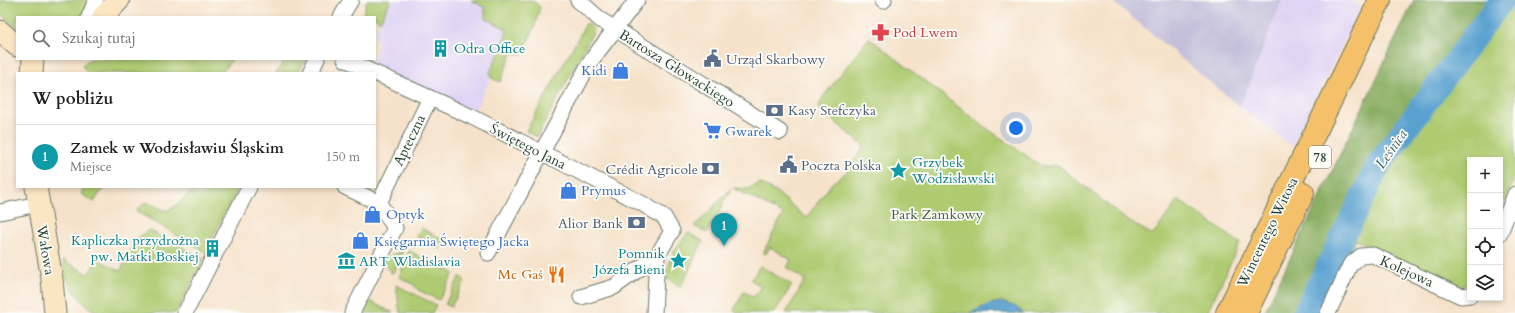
<!DOCTYPE html>
<html lang="pl">
<head>
<meta charset="utf-8">
<style>
  :root { --surface:#fff; --page:#f2f2f2; --text:#222; --muted:#767676; --line:#e0e0e0; --accent:#7c3aed }
  body { margin:0; font-family:Cardo,serif; background:var(--page); color:var(--text) }
  .controls { position:absolute; right:12px; bottom:12px; display:grid; overflow:hidden; border-radius:0px; box-shadow:0 2px 6px #0003 }
  .controls button { width:36px; height:36px; display:grid; place-items:center; padding:0; border:0; border-bottom:1px solid var(--line); background:var(--surface); color:var(--text); font:20px sans-serif }
  .you { position:absolute; left:1016px; top:128px; width:14px; height:14px; margin:-10px; border:3px solid #fff; border-radius:50%; background:#1a73e8; box-shadow:0 0 0 6px #1a73e833 }
  .badge { display:grid; place-items:center; width:26px; height:26px; border-radius:50%; background:var(--accent); color:#fff; font-size:13px; font-weight:700 }
  .pin { position:absolute; translate:-50% -33px; filter:drop-shadow(0 1px 2px #0008) }
  .pin::after { content:''; position:absolute; top:21px; width:14px; height:12px; background:inherit; clip-path:polygon(0 0,100% 0,50% 100%) }
  .list { margin:0; padding:0; list-style:none }
  h2 { display:flex; justify-content:space-between; align-items:center; height:52px; margin:0; padding:0 16px; font-size:17px }
  h2 small { font-size:13px; font-weight:400; color:var(--muted) }
  .list li { display:grid; grid-template-columns:26px 1fr auto; gap:12px; align-items:center; box-sizing:border-box; height:64px; padding:0 16px; border-top:1px solid var(--line) }
  .list b { display:block; font-size:15px; white-space:nowrap }
  .list p { margin:0; font-size:13px; white-space:nowrap; color:var(--muted) }
  .list em { font-size:13px; font-style:normal; color:var(--muted) }
  .icon { flex:none; width:22px; height:22px; fill:none; stroke:currentColor; stroke-width:2; stroke-linecap:round; stroke-linejoin:round }
  .map { position:relative; flex:none; width:1515px; height:313px; overflow:hidden }
  .search { position:absolute; background:var(--surface); box-shadow:0 2px 6px #0003; left:16px; top:16px; width:360px; height:44px; display:flex; align-items:center; gap:10px; box-sizing:border-box; padding:0 14px; border-radius:0px; color:var(--muted); font-size:15px }
  .panel { position:absolute; background:var(--surface); box-shadow:0 2px 6px #0003; left:16px; top:72px; width:360px; height:116px; border-radius:0px }
  .map>svg:first-child { display:block }
</style>
</head>
<body>
<div class="map">
<svg width="1515" height="313" viewBox="0 0 1515 313">
  <rect width="100%" height="100%" fill="#fdfcf7"/>
  <filter id="ink" filterUnits="userSpaceOnUse"><feTurbulence type="fractalNoise" baseFrequency=".025" numOctaves="2"/><feDisplacementMap in="SourceGraphic" scale="8" xChannelSelector="R" yChannelSelector="G"/><feConvolveMatrix kernelMatrix="1 2 1 2 8 2 1 2 1" color-interpolation-filters="sRGB"/></filter>
  <filter id="wash" filterUnits="userSpaceOnUse"><feTurbulence type="fractalNoise" baseFrequency=".012" numOctaves="4" result="noise"/><feDisplacementMap in="SourceGraphic" scale="16" xChannelSelector="R" yChannelSelector="G"/><feGaussianBlur stdDeviation="0.9" result="paint"/><feColorMatrix in="noise" values="0 0 0 0 0 0 0 0 0 0 0 0 0 0 0 0 0 1.4 0 .05"/><feComposite in="paint" operator="in"/></filter>
  <g filter="url(#wash)">
    <rect width="100%" height="100%" fill="#f6e2ca"/>
    <g fill="#e0d4f4">
      <path d="M391 0H471L484 7 486 19 507 29 504 42 490 72 491 78 472 117 368 70 372 59H375V52L379 43 375 40V32Z"/>
      <path d="M1282 0H1351L1361 7 1292 146 1240 107Z"/>
    </g>
    <path fill="#c4c0db" d="M1111 0H1282L1240 107Z"/>
    <g fill="#afcb72" stroke="#678453">
      <path d="M0 0H91L82 17H17V28L0 13Z"/>
      <path d="M367 0H391L380 21 375 17 363 14Z"/>
      <path d="M471 0H532L540 7 534 28 522 54 512 53 500 82 491 78 490 72 504 42 507 29 486 19 484 7Z"/>
      <path d="M1512 0H1515V176L1500 214V160H1470V283L1457 287 1356 240 1322 313H1312L1378 175Z"/>
      <path d="M587 22 594 30 537 137 526 131Z"/>
      <path d="M869 38 982 125 1043 167 1058 165 1125 219 1153 235 1178 200 1240 243 1207 313H786L805 280 787 268 791 260 770 247 766 254 763 253 783 214 733 188 748 189 760 183 779 194 806 218 833 182 846 173 864 146 818 108 823 97Z"/>
      <path d="M90 59H232L222 73H88L82 66Z"/>
      <path d="M286 59 298 61 306 59 298 73H276Z"/>
      <path d="M84 187H104L94 202 81 194Z"/>
      <path d="M196 187H239L214 234 207 253 136 211 146 202 167 211 178 204Z"/>
      <path d="M731 189 707 233 694 226 700 221Z"/>
      <path d="M421 228 444 240 440 249 417 237Z"/>
      <path d="M149 230 204 259 176 313H98C85 307 73 291 67 279 64 273 64 266 63 260L88 274 97 259 120 271 139 237Z"/>
      <path d="M688 233 703 241 681 287 666 278 670 259 680 264 682 260 672 253Z"/>
      <path d="M403 251 394 272 391 273 384 264 389 256Z"/>
      <path d="M409 251 454 273 439 300 418 290 413 284 399 277Z"/>
      <path d="M760 266 792 285 774 313H736L734 310 744 292 754 297 761 286 751 280Z"/>
      <path d="M460 276 465 281 451 307 445 304Z"/>
      <path d="M396 285 436 305 432 313H400Z"/>
      <path d="M366 299 393 313H359Z"/>
    </g>
    <path fill="#8baf64" stroke="#55764c" d="M1414 0H1494L1368 169 1297 313H1264Z"/>
    <path fill="#5aa1d0" stroke="#3c6f82" d="M1002 302 1016 307 1023 313H970L990 304Z"/>
    <g fill="none" stroke-linecap="round" stroke-linejoin="round">
      <path stroke="#5aa1d0" stroke-width="25" d="M1305 313 1379 164 1502 0"/>
    </g>
  </g>
  <g filter="url(#ink)">
    <g fill="none" stroke-linecap="round" stroke-linejoin="round">
      <defs>
        <g id="street">
          <path d="M578 0 602 21 620 32 780 132"/>
          <path d="M883 1 884 0"/>
          <path d="M89 17 96 0"/>
          <path d="M341 17 351 0"/>
          <path d="M345 59 374 73"/>
          <path d="M310 73 317 59"/>
          <path d="M375 73 472 117 643 204 664 217 672 231 657 256 614 287 581 297"/>
          <path d="M345 187 379 203 395 228 352 313"/>
          <path d="M379 203 430 98"/>
          <path d="M0 212 38 204"/>
          <path d="M1500 233 1515 194"/>
          <path d="M488 253 590 62 637 0"/>
          <path d="M185 313 249 187"/>
          <path d="M654 313 657 256"/>
          <path d="M1328 313 1350 265 1361 256 1373 255 1461 296 1470 295"/>
        </g>
        <g id="secondary">
          <path d="M103 17 119 0"/>
          <path d="M0 31 17 46"/>
          <path d="M32 73 33 59"/>
          <path d="M36 187 52 279 55 313"/>
        </g>
        <g id="primary">
          <path d="M1227 313 1380 0"/>
          <path d="M1246 313 1303 193"/>
        </g>
      </defs>
      <use href="#street" stroke="#6a7768" stroke-width="17"/>
      <use href="#secondary" stroke="#6a7768" stroke-width="23"/>
      <use href="#primary" stroke="#6a7768" stroke-width="24"/>
      <use href="#street" stroke="#fff" stroke-width="15"/>
      <use href="#secondary" stroke="#fbe6c4" stroke-width="21"/>
      <use href="#primary" stroke="#f4c16b" stroke-width="22"/>
    </g>
  </g>
  <defs>
    <symbol id="pharmacy-bare" viewBox="-9 -9 18 18"><path d="M-2-6h4v4h4v4h-4v4h-4v-4h-4v-4h4Z" fill="#e0444e" stroke="#fdfcf7" stroke-width="2.5" paint-order="stroke"/></symbol>
    <symbol id="building-bare" viewBox="-9 -9 18 18"><path d="M-4-6H4V6H1V3H-1V6H-4ZM-2.5-4.3h1.7v1.8h-1.7ZM.8-4.3h1.7v1.8H.8ZM-2.5-1h1.7V.8h-1.7ZM.8-1h1.7V.8H.8Z" fill="#0f9aa8" stroke="#fdfcf7" stroke-width="2.5" paint-order="stroke"/></symbol>
    <symbol id="civic-bare" viewBox="-9 -9 18 18"><path d="M-.6-6.5H3V-4.5H.6V-3L4-1V1h2V6H-6V1h2V-1L-.6-3ZM-1.2 2.5V6h2.4V2.5Z" fill="#5c6f8a" stroke="#fdfcf7" stroke-width="2.5" paint-order="stroke"/></symbol>
    <symbol id="shop-bare" viewBox="-9 -9 18 18"><path d="M-5-2.5h2.3a2.7 3.5 0 0 1 5.4 0H5L5.5 6h-11ZM-1.5-2.5h3a1.5 2.3 0 0 0-3 0Z" fill="#3f7fe0" stroke="#fdfcf7" stroke-width="2.5" paint-order="stroke"/></symbol>
    <symbol id="bank-bare" viewBox="-9 -9 18 18"><path d="M-6-4H6V4H-6ZM0-2.3a2.3 2.3 0 1 0 0 4.6a2.3 2.3 0 1 0 0-4.6Z" fill="#5c6f8a" stroke="#fdfcf7" stroke-width="2.5" paint-order="stroke"/></symbol>
    <symbol id="supermarket-bare" viewBox="-9 -9 18 18"><path d="M-6-5.5h2.5l.6 2H6L4.5 2H-2.5L-4.4-4H-6ZM-1.5 3.2a1.3 1.3 0 1 0 .1 0ZM3 3.2a1.3 1.3 0 1 0 .1 0Z" fill="#3f7fe0" stroke="#fdfcf7" stroke-width="2.5" paint-order="stroke"/></symbol>
    <symbol id="sight-bare" viewBox="-9 -9 18 18"><path d="M0-6L1.8-2.2L6-1.7L2.9 1.2L3.7 5.4L0 3.3L-3.7 5.4L-2.9 1.2L-6-1.7L-1.8-2.2Z" fill="#0f9aa8" stroke="#fdfcf7" stroke-width="2.5" paint-order="stroke"/></symbol>
    <symbol id="museum-bare" viewBox="-9 -9 18 18"><path d="M0-6L6-3V-2H-6V-3ZM-5-1h2V3h-2ZM-1-1h2V3h-2ZM3-1h2V3H3ZM-6 4H6V6H-6Z" fill="#0f9aa8" stroke="#fdfcf7" stroke-width="2.5" paint-order="stroke"/></symbol>
    <symbol id="restaurant-bare" viewBox="-9 -9 18 18"><path d="M-5-6h1v4h1v-4h1v4h1v-4h1v5L-1.5 .5V6h-2V.5L-5-1ZM5-6V6H3V1.5H1.5Q1.5-4 5-6Z" fill="#e8710a" stroke="#fdfcf7" stroke-width="2.5" paint-order="stroke"/></symbol>
  </defs>
  <g fill-rule="evenodd">
    <use href="#pharmacy-bare" x="868" y="20" width="25" height="25"/>
    <use href="#building-bare" x="428" y="36" width="25" height="25"/>
    <use href="#civic-bare" x="700" y="46" width="25" height="25"/>
    <use href="#shop-bare" x="608" y="58" width="25" height="25"/>
    <use href="#bank-bare" x="762" y="98" width="25" height="25"/>
    <use href="#supermarket-bare" x="700" y="118" width="25" height="25"/>
    <use href="#civic-bare" x="776" y="152" width="25" height="25"/>
    <use href="#bank-bare" x="698" y="156" width="25" height="25"/>
    <use href="#sight-bare" x="886" y="158" width="25" height="25"/>
    <use href="#shop-bare" x="556" y="178" width="25" height="25"/>
    <use href="#shop-bare" x="360" y="202" width="25" height="25"/>
    <use href="#bank-bare" x="624" y="210" width="25" height="25"/>
    <use href="#shop-bare" x="348" y="228" width="25" height="25"/>
    <use href="#building-bare" x="200" y="236" width="25" height="25"/>
    <use href="#museum-bare" x="334" y="248" width="25" height="25"/>
    <use href="#sight-bare" x="666" y="248" width="25" height="25"/>
    <use href="#restaurant-bare" x="544" y="262" width="25" height="25"/>
  </g>
  <g text-anchor="middle" stroke-width="3.5" stroke-linejoin="round" paint-order="stroke">
    <rect fill="#fdfcf7" stroke="#62766e" stroke-width="1" x="1309" y="146" width="22" height="22" rx="3"/>
    <g font-size="13" font-weight="bold" fill="#1f3d34">
      <text x="1320" y="162">78</text>
    </g>
    <g font-size="14" fill="#be3a42" stroke="#fdfcf7" text-anchor="start">
      <text x="893" y="37">Pod Lwem</text>
    </g>
    <g font-size="14" fill="#0d838f" stroke="#fdfcf7" text-anchor="start">
      <text x="454" y="53">Odra Office</text>
      <text x="912" y="167">Grzybek<tspan x="912" dy="16">Wodzisławski</tspan></text>
      <text x="199" y="245" text-anchor="end">Kapliczka przydrożna<tspan x="199" dy="16">pw. Matki Boskiej</tspan></text>
      <text x="665" y="258" text-anchor="end">Pomnik<tspan x="665" dy="16">Józefa Bieni</tspan></text>
      <text x="359" y="266">ART Wladislavia</text>
    </g>
    <g font-size="14" fill="#4e5e75" stroke="#fdfcf7" text-anchor="start">
      <text x="726" y="64">Urząd Skarbowy</text>
      <text x="788" y="115">Kasy Stefczyka</text>
      <text x="801" y="170">Poczta Polska</text>
      <text x="698" y="174" text-anchor="end">Crédit Agricole</text>
      <text x="623" y="228" text-anchor="end">Alior Bank</text>
    </g>
    <g font-size="14" fill="#1f3d34" stroke="#fdfcf7">
      <text transform="translate(677 68) rotate(32)" y="5">Bartosza Głowackiego</text>
      <text transform="translate(409 140) rotate(-64)" y="5">Apteczna</text>
      <text transform="translate(528 146) rotate(27)" y="5">Świętego Jana</text>
      <text transform="translate(1267 232) rotate(-64)" y="5">Wincentego Witosa</text>
      <text transform="translate(46 250) rotate(80)" y="5">Wałowa</text>
      <text transform="translate(1407 271) rotate(24)" y="5">Kolejowa</text>
    </g>
    <g font-size="14" fill="#366cbe" stroke="#fdfcf7" text-anchor="start">
      <text x="607" y="75" text-anchor="end">Kidi</text>
      <text x="725" y="136">Gwarek</text>
      <text x="581" y="195">Prymus</text>
      <text x="386" y="219">Optyk</text>
      <text x="374" y="246">Księgarnia Świętego Jacka</text>
    </g>
    <g font-size="14" fill="#436044" stroke="#fdfcf7">
      <text x="937" y="219">Park Zamkowy</text>
    </g>
    <g font-size="14" fill="#c56008" stroke="#fdfcf7" text-anchor="end">
      <text x="543" y="279">Mc Gaś</text>
    </g>
    <g font-size="15" font-style="italic" fill="#34606b" stroke="#fdfcf7">
      <text transform="translate(1391 149) rotate(-55)" y="5">Leśnica</text>
    </g>
  </g>
</svg>
<div class="controls">
<button>+</button>
<button>−</button>
<button><svg class="icon" aria-label="locate" viewBox="0 0 24 24"><circle cx="12" cy="12" r="6"/><path d="M12 2v4M12 18v4M2 12h4M18 12h4"/></svg></button>
<button><svg class="icon" aria-label="layers" viewBox="0 0 24 24"><path d="M12 4l9 5-9 5-9-5zM3 14l9 5 9-5"/></svg></button>
</div>
<div class="you"></div>
<div class="pin badge" style="left:724px;top:246px;background:#0f9aa8">1</div>
<div class="search"><svg class="icon" aria-label="search" viewBox="0 0 24 24"><circle cx="10" cy="10" r="6"/><path d="M15 15l6 6"/></svg>Szukaj tutaj</div>
<section class="panel">
<h2>W pobliżu<small></small></h2>
<ul class="list">
<li><span class="badge" style="background:#0f9aa8">1</span><div><b>Zamek w Wodzisławiu Śląskim</b><p>Miejsce</p></div><em>150 m</em></li>
</ul>
</section>
</div>
</body>
</html>
